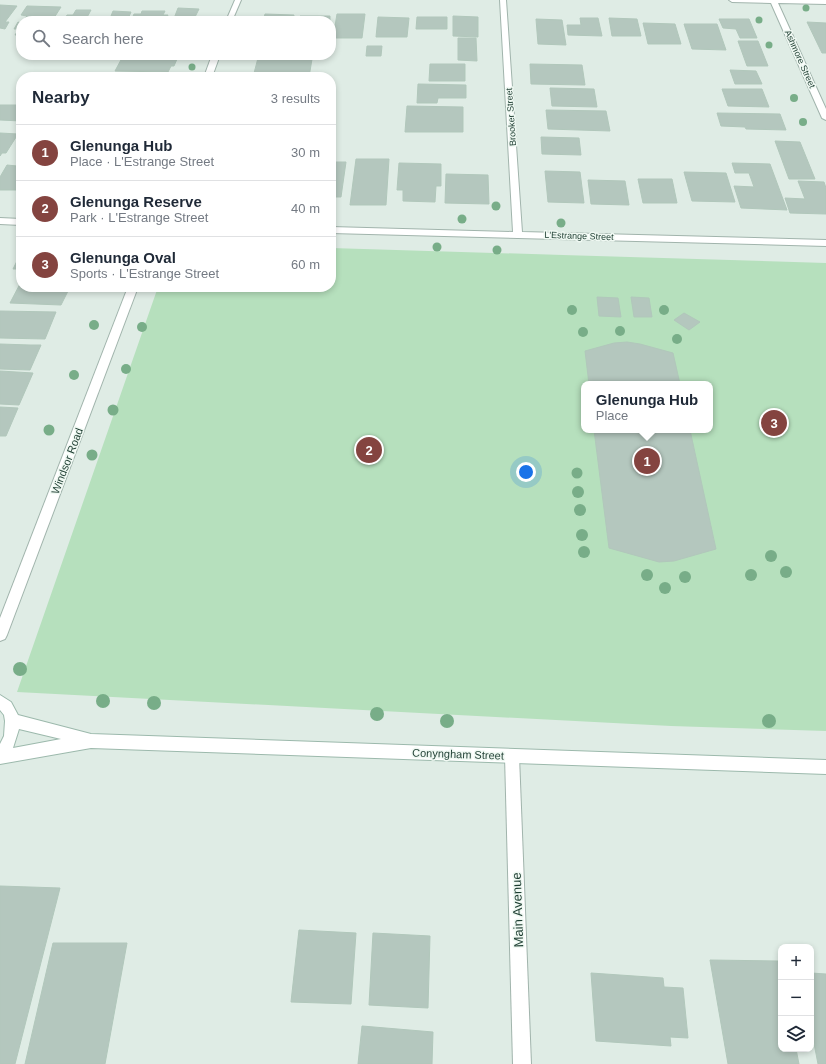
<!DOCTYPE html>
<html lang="en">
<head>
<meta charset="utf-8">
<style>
  :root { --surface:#fff; --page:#f6f6f7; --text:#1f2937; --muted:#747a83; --line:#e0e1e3; --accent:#844440 }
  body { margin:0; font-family:Helvetica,sans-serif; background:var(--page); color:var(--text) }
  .controls { position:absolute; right:12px; bottom:12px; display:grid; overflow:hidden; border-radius:8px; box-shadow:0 2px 6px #0003 }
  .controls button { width:36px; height:36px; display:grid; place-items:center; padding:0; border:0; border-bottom:1px solid var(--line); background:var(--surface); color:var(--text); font:20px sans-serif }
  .you { position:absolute; left:526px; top:472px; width:14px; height:14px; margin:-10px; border:3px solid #fff; border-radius:50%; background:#1a73e8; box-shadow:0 0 0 6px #1a73e833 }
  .badge { display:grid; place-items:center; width:26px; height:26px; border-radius:50%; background:var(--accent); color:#fff; font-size:13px; font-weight:700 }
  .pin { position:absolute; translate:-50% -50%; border:2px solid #fff; box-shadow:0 1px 4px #0006 }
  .popup { position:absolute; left:581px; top:381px; width:132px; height:52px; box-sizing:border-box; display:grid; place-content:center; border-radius:8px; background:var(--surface); filter:drop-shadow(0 1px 3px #0005); font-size:13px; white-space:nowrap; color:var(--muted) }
  .popup b { font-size:15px; color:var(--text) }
  .popup::after { content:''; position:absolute; left:50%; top:100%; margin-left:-8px; border:8px solid transparent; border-top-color:var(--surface) }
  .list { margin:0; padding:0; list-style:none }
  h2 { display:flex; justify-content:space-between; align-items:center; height:52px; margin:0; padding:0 16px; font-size:17px }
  h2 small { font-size:13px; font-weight:400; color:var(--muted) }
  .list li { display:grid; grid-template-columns:26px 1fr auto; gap:12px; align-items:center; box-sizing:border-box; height:56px; padding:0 16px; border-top:1px solid var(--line) }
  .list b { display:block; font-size:15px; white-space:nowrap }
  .list p { margin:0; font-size:13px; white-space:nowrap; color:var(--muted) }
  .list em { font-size:13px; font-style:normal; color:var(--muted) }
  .icon { flex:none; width:22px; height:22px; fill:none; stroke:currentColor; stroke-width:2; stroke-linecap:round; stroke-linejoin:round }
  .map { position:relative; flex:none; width:826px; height:1064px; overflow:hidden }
  .search { position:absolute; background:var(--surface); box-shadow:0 2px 6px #0003; left:16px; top:16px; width:320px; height:44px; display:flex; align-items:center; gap:10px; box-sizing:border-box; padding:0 14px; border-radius:16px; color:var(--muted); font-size:15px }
  .panel { position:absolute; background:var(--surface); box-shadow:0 2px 6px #0003; left:16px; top:72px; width:320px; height:220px; border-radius:16px }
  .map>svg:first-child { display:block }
</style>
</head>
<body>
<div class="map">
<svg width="826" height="1064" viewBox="0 0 826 1064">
  <rect width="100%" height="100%" fill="#dfece5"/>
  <path fill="#b6e0bd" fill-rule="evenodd" d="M331 248 826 263V731L671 726 17 692 158 287H331ZM584 384H710V430H584Z"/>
  <g fill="#b4c7be" stroke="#b1c7bb">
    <path d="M0 5 17 6 5 22H9L5 29 0 28Z"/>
    <path d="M27 6 61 7 52 21H23L27 16 21 15Z"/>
    <path d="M178 8 199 9 193 21H173Z"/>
    <path d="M76 10H91L85 21H64L67 15H73Z"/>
    <path d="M113 11 131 12 127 21H109Z"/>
    <path d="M142 11H165L163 15H168L165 21H131L134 14H141Z"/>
    <path d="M265 14 294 15 293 21H263Z"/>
    <path d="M337 14H365L362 38H333Z"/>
    <path d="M300 16H330V21H299Z"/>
    <path d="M453 16 478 17V37L453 36Z"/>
    <path d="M378 17 409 18 407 37H376Z"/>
    <path d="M417 17H447V29H416Z"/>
    <path d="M580 18H598L602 36 568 35 567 25H581Z"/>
    <path d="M609 18 637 19 641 36H612Z"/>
    <path d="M536 19 562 20 566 45 538 44Z"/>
    <path d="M719 19H749L757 38H740L736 29 723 28Z"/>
    <path d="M18 22 21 23V35H15L19 29H14Z"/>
    <path d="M807 22 826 23V53H822Z"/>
    <path d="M643 23 675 24 681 44H648Z"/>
    <path d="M684 24H717L726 50 692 49Z"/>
    <path d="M458 38H476L477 61 458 60Z"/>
    <path d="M738 41H758L768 66H747Z"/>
    <path d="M367 46H382L381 56H366Z"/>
    <path d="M122 58 177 59 174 66H171L168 72 115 71Z"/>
    <path d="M258 58 312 59 309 77H253Z"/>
    <path d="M430 64H465V81H429Z"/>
    <path d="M530 64 582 65 585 85 531 84Z"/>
    <path d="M730 70 756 71 762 84H735Z"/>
    <path d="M418 84 466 85V98H438L437 103H417Z"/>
    <path d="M550 88 594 89 597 107 552 106Z"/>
    <path d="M722 89H762L769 107 728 106Z"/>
    <path d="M0 105H21V121L0 120Z"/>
    <path d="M407 106 463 107V132H405Z"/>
    <path d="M546 110 606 111 610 131 548 129Z"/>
    <path d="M717 113 780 114 786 130 746 129 745 127 721 126Z"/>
    <path d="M0 133 18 134 6 153H2L0 156Z"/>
    <path d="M541 137 579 138 581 155 542 154Z"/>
    <path d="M775 141 800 142 815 179H789Z"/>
    <path d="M21 159V187L18 190H0V177L7 165 17 166Z"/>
    <path d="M356 159H389L386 205H350Z"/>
    <path d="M331 162H346L341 197H331Z"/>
    <path d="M399 163 441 164V186H436L435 202 403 201V190H397Z"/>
    <path d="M732 163 770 164 787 210 741 208 734 186 754 187 749 173H735Z"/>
    <path d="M545 171 580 172 584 203 548 202Z"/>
    <path d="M684 172 726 173 735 202 692 201Z"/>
    <path d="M446 174 488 175 489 204 445 203Z"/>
    <path d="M638 179H672L677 203H643Z"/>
    <path d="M588 180 625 181 629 205 591 204Z"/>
    <path d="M798 181 824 182 826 188V214L790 213 785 198 805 199Z"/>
    <path d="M21 253V269H13Z"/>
    <path d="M21 282V287H70L61 305 10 303Z"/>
    <path d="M597 297 618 298 621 317 599 316Z"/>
    <path d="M631 297 649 298 652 317H634Z"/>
    <path d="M0 311 56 312 45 339 0 338Z"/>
    <path d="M684 313 700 322 689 330 674 320Z"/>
    <path d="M627 342 640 344 673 353 680 384H589L585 351 614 343Z"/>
    <path d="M0 344 30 345H41L30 370 0 369Z"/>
    <path d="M0 371 33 373 19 405 0 404Z"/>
    <path d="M0 407 18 408 6 436H0Z"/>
    <path d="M594 430H690L716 549 674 561 659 562 609 548Z"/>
    <path d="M0 886 60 888 15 1064H0Z"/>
    <path d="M299 930 356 933 351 1004 291 1002Z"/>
    <path d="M373 933 430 936 428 1008 369 1005Z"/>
    <path d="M53 943H127L105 1064H25Z"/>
    <path d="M710 960 778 961 781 978V1049H796L799 1064H728Z"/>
    <path d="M591 973 663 978 664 987 683 988 688 1038 670 1037 671 1046 596 1041Z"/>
    <path d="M811 973 826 974V1064H818L811 1028Z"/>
    <path d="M362 1026 433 1032 432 1064H358Z"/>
  </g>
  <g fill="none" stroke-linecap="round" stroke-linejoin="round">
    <defs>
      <g id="street">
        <path d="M235 0H241L232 21H226Z"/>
        <path d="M500 0H506L522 232 826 240V246L331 233V227L513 232Z"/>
        <path d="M729 0H826V4L778 3 826 109V120L822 118 771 3 732 2Z"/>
        <path d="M212 55H220L212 77H204Z"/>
        <path d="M0 218 21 219V225L0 224Z"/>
        <path d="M128 287H138L7 635 5 639 0 641V618Z"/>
        <path d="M512 749 517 751 519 756 531 1064H513L505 756 507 751Z"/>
      </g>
      <path id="secondary" d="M0 695 11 702 18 715 91 734 826 760V774L91 748 0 764V744L4 736 5 721 4 715 0 710ZM19 729 61 739 13 748Z"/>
    </defs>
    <use href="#street" stroke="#a1b4ac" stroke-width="2"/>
    <use href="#secondary" stroke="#9cb9ac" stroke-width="2"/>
    <use href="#street" fill="#fff" fill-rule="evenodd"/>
    <use href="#secondary" fill="#fff" fill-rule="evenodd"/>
  </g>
  <g fill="#78ad88">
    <circle cx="806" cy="8" r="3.5"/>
    <circle cx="759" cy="20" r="3.5"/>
    <circle cx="769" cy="45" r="3.5"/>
    <circle cx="192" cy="67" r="3.5"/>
    <circle cx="794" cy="98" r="4"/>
    <circle cx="803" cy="122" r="4"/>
    <circle cx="496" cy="206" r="4.5"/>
    <circle cx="462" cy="219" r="4.5"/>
    <circle cx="561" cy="223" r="4.5"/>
    <circle cx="437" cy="247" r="4.5"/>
    <circle cx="497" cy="250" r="4.5"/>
    <circle cx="572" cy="310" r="5"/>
    <circle cx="664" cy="310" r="5"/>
    <circle cx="94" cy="325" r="5"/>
    <circle cx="142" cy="327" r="5"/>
    <circle cx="620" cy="331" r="5"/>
    <circle cx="583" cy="332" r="5"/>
    <circle cx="677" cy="339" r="5"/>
    <circle cx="126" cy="369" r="5"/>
    <circle cx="74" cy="375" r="5"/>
    <circle cx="113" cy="410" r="5.5"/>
    <circle cx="49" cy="430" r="5.5"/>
    <circle cx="92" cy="455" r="5.5"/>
    <circle cx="577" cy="473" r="5.5"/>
    <circle cx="578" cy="492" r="6"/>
    <circle cx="580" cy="510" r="6"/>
    <circle cx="582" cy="535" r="6"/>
    <circle cx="584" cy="552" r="6"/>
    <circle cx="771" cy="556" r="6"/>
    <circle cx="786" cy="572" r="6"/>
    <circle cx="647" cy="575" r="6"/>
    <circle cx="751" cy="575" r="6"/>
    <circle cx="685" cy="577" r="6"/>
    <circle cx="665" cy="588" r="6"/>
    <circle cx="20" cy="669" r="7"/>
    <circle cx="103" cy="701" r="7"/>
    <circle cx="154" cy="703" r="7"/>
    <circle cx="377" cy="714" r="7"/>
    <circle cx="447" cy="721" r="7"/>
    <circle cx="769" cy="721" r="7"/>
  </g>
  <g text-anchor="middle" stroke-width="3" stroke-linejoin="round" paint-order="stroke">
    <g font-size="9" fill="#1e3e32" stroke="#f0f9f3">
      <text transform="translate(800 59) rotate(66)" y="3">Ashmore Street</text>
      <text transform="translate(511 117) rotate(-94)" y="3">Brooker Street</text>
      <text transform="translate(579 236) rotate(2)" y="3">L'Estrange Street</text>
    </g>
    <g font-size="11" fill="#1e3e32" stroke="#f0f9f3">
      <text transform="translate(67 461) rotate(-69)" y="4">Windsor Road</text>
      <text transform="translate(458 754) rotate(2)" y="4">Conyngham Street</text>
    </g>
    <g font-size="13" fill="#1e3e32" stroke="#f0f9f3">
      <text transform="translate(517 910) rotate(-92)" y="5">Main Avenue</text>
    </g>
  </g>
</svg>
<div class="controls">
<button>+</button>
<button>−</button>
<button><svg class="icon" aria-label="layers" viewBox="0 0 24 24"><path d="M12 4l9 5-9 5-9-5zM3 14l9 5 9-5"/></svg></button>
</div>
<div class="you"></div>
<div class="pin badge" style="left:647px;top:461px">1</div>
<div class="popup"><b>Glenunga Hub</b>Place</div>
<div class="pin badge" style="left:369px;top:450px">2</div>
<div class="pin badge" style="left:774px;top:423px">3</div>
<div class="search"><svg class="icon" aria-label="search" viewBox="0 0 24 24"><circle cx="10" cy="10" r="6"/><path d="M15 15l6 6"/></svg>Search here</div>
<section class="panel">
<h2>Nearby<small>3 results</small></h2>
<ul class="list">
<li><span class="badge">1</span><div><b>Glenunga Hub</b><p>Place · L'Estrange Street</p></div><em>30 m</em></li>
<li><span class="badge">2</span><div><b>Glenunga Reserve</b><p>Park · L'Estrange Street</p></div><em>40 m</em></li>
<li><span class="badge">3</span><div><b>Glenunga Oval</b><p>Sports · L'Estrange Street</p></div><em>60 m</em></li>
</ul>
</section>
</div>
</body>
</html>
